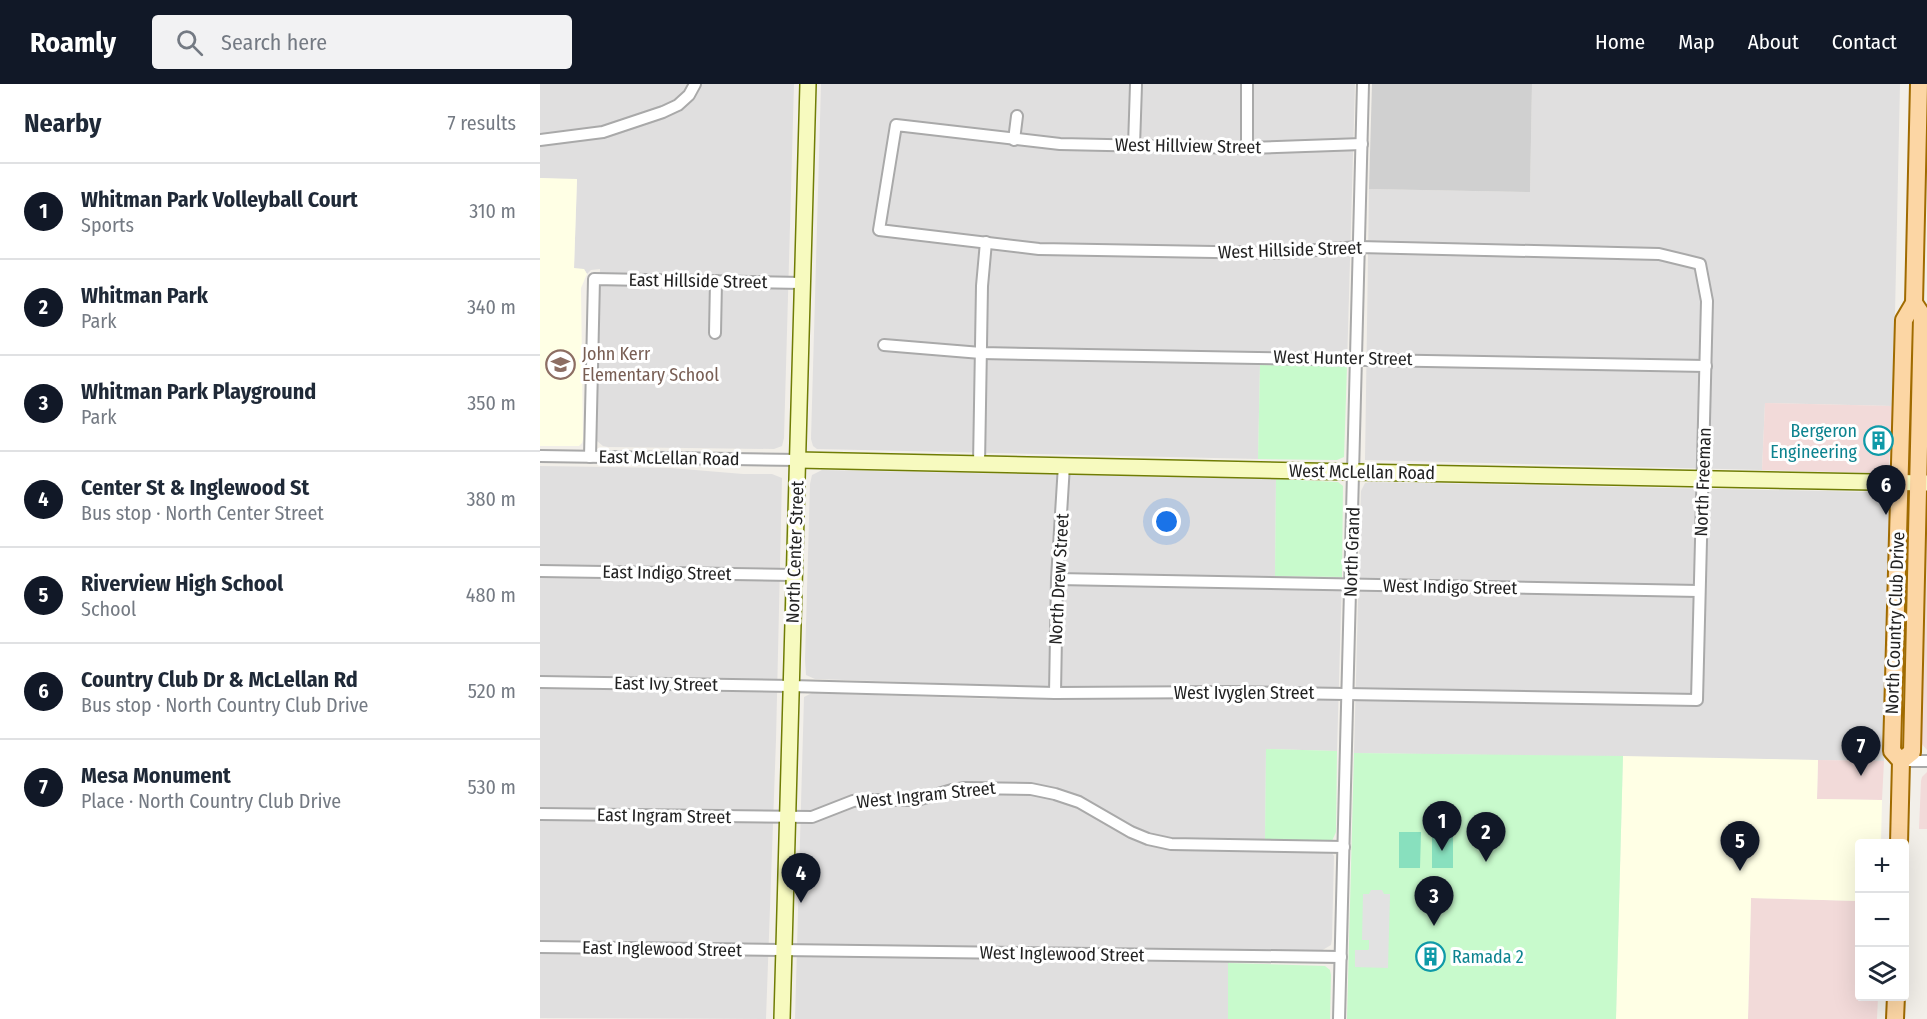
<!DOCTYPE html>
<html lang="en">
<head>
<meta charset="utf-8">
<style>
  :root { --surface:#fff; --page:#f2f2f3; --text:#1f2937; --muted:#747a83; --line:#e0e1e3; --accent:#111827 }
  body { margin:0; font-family:"Fira Sans Condensed",sans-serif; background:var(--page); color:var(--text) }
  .controls { position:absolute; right:18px; bottom:18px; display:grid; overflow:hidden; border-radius:6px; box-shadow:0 6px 24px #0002 }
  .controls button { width:54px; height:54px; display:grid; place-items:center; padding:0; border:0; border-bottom:2px solid var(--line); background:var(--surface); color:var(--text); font:30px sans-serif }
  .you { position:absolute; left:627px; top:438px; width:21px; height:21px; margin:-15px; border:4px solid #fff; border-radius:50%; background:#1a73e8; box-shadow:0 0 0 9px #1a73e833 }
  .badge { display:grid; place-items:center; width:39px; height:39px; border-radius:50%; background:var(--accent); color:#fff; font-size:20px; font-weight:700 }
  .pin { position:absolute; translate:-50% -50px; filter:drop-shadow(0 2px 3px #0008) }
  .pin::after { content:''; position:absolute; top:32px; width:21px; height:18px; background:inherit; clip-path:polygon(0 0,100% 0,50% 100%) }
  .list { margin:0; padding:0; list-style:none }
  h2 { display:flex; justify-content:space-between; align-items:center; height:78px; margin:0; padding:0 24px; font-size:26px }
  h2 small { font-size:20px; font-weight:400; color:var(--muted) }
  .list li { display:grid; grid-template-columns:39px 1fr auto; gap:18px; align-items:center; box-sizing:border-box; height:96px; padding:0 24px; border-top:2px solid var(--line) }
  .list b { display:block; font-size:22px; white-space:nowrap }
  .list p { margin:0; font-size:20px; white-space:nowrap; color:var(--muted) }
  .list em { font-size:20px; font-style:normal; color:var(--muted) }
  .icon { flex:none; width:33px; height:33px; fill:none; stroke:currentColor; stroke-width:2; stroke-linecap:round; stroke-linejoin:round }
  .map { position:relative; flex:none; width:1387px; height:935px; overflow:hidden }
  header { display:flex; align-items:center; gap:36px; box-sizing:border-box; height:84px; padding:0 30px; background:var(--accent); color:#fff }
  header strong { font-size:28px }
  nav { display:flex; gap:33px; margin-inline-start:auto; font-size:21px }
  .search { width:420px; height:54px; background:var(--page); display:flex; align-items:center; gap:15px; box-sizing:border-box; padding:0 21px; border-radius:6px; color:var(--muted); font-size:22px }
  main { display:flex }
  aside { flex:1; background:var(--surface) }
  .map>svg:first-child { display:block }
</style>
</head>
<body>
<header>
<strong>Roamly</strong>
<div class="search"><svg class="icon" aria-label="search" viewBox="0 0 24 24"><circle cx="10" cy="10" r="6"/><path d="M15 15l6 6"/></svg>Search here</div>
<nav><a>Home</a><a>Map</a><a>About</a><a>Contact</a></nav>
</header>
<main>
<aside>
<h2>Nearby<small>7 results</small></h2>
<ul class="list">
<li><span class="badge">1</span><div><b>Whitman Park Volleyball Court</b><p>Sports</p></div><em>310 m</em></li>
<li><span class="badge">2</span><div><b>Whitman Park</b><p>Park</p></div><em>340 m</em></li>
<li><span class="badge">3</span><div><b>Whitman Park Playground</b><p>Park</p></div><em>350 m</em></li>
<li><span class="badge">4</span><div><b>Center St &amp; Inglewood St</b><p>Bus stop · North Center Street</p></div><em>380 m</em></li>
<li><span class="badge">5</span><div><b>Riverview High School</b><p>School</p></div><em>480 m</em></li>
<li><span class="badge">6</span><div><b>Country Club Dr &amp; McLellan Rd</b><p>Bus stop · North Country Club Drive</p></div><em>520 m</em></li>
<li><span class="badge">7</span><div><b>Mesa Monument</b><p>Place · North Country Club Drive</p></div><em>530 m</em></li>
</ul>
</aside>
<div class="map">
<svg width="1387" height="935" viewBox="0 0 1387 935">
  <rect width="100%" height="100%" fill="#f2efe9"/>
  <g fill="#e0dfdf">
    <path d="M0 0H254L244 354 242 362 234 365 68 363 63 362 57 357 60 185 51 186 47 190 44 185H34L37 96 0 94Z"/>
    <path d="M281 0H815L807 282 720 281 718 375 277 365 273 362 271 355Z"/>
    <path d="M992 0H1360L1353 322 1225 319 1222 386 825 376 829 105 990 108Z"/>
    <path d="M0 382 131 384 203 390H232L242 394 236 656 226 935 0 934Z"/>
    <path d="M282 386 736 395 735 492 802 493 797 667 726 665 725 765 789 767 792 769 794 772 792 855 791 861 781 867 689 866 688 935H255L264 613 272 609 457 615 456 601 275 595 266 591 265 576 270 400 272 391Z"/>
    <path d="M830 398 1334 408 1347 412 1350 421 1344 677 814 669 821 407 825 399Z"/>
  </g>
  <g fill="#f2dad9">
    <path d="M1225 319 1353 322 1349 383 1343 388 1336 389 1222 386Z"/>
    <path d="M1387 420V666L1381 659 1380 653Z"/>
    <path d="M1278 676 1344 677 1342 716 1277 715Z"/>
    <path d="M1387 688V745H1379L1381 697 1382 693Z"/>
    <path d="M1211 814 1319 817 1320 912 1338 913 1337 935H1208Z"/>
  </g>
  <g fill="#ffffe5">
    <path d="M0 94 37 95 34 184 44 185 47 190 41 204 43 355 42 359 39 362H0Z"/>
    <path d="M1083 672 1278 676 1277 715 1342 716 1341 759 1320 760 1319 817 1211 814 1208 935H1076Z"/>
  </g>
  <path fill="#d0d0d0" d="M832 0H992L990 108 829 105Z"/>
  <g fill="#c8facc">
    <path d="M720 281 807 282 804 373 797 376 718 375Z"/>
    <path d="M736 395 798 398 803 402 802 493 735 492Z"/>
    <path d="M726 665 797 667 796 748 792 757H725Z"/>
    <path d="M814 669 1083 672 1076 935H807Z"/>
    <path d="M688 879 785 882 790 886 791 891 790 935H688Z"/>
  </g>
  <g fill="#88e0be">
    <path d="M859 748H881L880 784H859Z"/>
    <rect x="892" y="750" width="21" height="34"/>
  </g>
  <path fill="#e2e2e2" d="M831 806H842L844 810H850L848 884 815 883V866H828L829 865V856H822L823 810H829Z"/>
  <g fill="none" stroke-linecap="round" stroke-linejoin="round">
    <defs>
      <g id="street">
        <path d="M707 0V64"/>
        <path d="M0 56 63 48 123 28 138 21 149 11 155 0"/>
        <path d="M474 56 477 32"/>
        <path d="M594 62 596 1"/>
        <path d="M175 249 176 197"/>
        <path d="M344 261 441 269 1166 282"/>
        <path d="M0 372 258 376"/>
        <path d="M50 373 54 195 262 199"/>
        <path d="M439 380 442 202 446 158"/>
        <path d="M0 487 254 491"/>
        <path d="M517 495 1159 507"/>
        <path d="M0 598 251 602 515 609 691 608 1157 616 1167 217 1160 180 1119 170 819 163 734 169 499 165 339 146 356 41 520 60 707 64 822 60"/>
        <path d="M515 609 517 495 524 381"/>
        <path d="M1361 677H1387"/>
        <path d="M0 730 272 733 313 717 321 716H377L412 706 425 704 491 705 515 710 539 718 591 748 608 755 631 760 804 763"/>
        <path d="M0 863 801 873"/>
        <path d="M799 935 823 0"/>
      </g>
      <g id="secondary">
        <path d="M258 376 814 388 1387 399"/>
        <path d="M242 935 268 0"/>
      </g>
      <g id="primary">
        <path d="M1361 677 1372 668 1382 231 1374 219"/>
        <path d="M1359 760 1361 677 1352 667 1364 236 1374 219 1379 0"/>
        <path d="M1355 935 1356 912"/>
      </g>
    </defs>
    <use href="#street" stroke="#a9a9a9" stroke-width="14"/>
    <use href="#secondary" stroke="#707d05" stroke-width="18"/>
    <use href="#primary" stroke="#a06b00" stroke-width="20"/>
    <use href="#street" stroke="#fff" stroke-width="10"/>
    <use href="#secondary" stroke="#f7fabf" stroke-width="15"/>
    <use href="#primary" stroke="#fcd6a4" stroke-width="16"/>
  </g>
  <defs>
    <symbol id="school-ring" viewBox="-11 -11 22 22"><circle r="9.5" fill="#fff" stroke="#8d6e63" stroke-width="1.5"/><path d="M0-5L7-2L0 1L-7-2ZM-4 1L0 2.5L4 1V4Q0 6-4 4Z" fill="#8d6e63"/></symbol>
    <symbol id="building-ring" viewBox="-11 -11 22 22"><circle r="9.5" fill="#fff" stroke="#0f9aa8" stroke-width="1.5"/><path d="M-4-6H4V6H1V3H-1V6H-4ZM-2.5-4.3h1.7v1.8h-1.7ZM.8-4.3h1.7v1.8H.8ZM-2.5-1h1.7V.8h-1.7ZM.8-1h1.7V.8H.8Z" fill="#0f9aa8"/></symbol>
  </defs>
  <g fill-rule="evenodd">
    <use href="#school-ring" x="4" y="264" width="33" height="33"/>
    <use href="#building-ring" x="1322" y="340" width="33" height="33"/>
    <use href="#building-ring" x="874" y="856" width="33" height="33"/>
  </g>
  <g text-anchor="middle" stroke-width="6" stroke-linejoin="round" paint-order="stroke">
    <g font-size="18" fill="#222" stroke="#fff">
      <text transform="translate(648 62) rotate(1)" y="6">West Hillview Street</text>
      <text transform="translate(750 166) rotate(-2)" y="6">West Hillside Street</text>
      <text transform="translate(158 197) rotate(1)" y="6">East Hillside Street</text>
      <text transform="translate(803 274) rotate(1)" y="6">West Hunter Street</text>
      <text transform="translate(129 374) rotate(1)" y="6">East McLellan Road</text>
      <text transform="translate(822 388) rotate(1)" y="6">West McLellan Road</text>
      <text transform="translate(1163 398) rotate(-88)" y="6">North Freeman</text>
      <text transform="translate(255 468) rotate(-88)" y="6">North Center Street</text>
      <text transform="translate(812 468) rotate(-88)" y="6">North Grand</text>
      <text transform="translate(127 489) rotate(1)" y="6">East Indigo Street</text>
      <text transform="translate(519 495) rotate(-87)" y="6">North Drew Street</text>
      <text transform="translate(910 503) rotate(1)" y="6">West Indigo Street</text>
      <text transform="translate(1355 539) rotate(-88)" y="6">North Country Club Drive</text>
      <text transform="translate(126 600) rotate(1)" y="6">East Ivy Street</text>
      <text x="704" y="615">West Ivyglen Street</text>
      <text transform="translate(386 711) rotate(-6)" y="6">West Ingram Street</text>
      <text transform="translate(124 732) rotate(1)" y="6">East Ingram Street</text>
      <text transform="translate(122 865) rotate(1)" y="6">East Inglewood Street</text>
      <text transform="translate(522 870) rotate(1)" y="6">West Inglewood Street</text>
    </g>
    <g font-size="18" fill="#785e54" stroke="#fff" text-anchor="start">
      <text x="42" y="276">John Kerr<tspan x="42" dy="21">Elementary School</tspan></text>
    </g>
    <g font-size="18" fill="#0d838f" stroke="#fff" text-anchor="end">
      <text x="1317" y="353">Bergeron<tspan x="1317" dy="21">Engineering</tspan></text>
      <text x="912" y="879" text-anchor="start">Ramada 2</text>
    </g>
  </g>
</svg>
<div class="controls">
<button>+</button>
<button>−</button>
<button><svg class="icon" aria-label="layers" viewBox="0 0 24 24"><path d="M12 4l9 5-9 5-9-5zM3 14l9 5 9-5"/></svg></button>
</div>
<div class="you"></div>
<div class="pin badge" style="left:902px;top:767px">1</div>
<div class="pin badge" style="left:946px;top:778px">2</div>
<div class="pin badge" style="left:894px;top:842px">3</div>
<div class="pin badge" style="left:261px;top:819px">4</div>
<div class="pin badge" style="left:1200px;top:787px">5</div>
<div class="pin badge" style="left:1346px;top:431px">6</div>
<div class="pin badge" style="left:1321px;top:692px">7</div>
</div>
</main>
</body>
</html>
